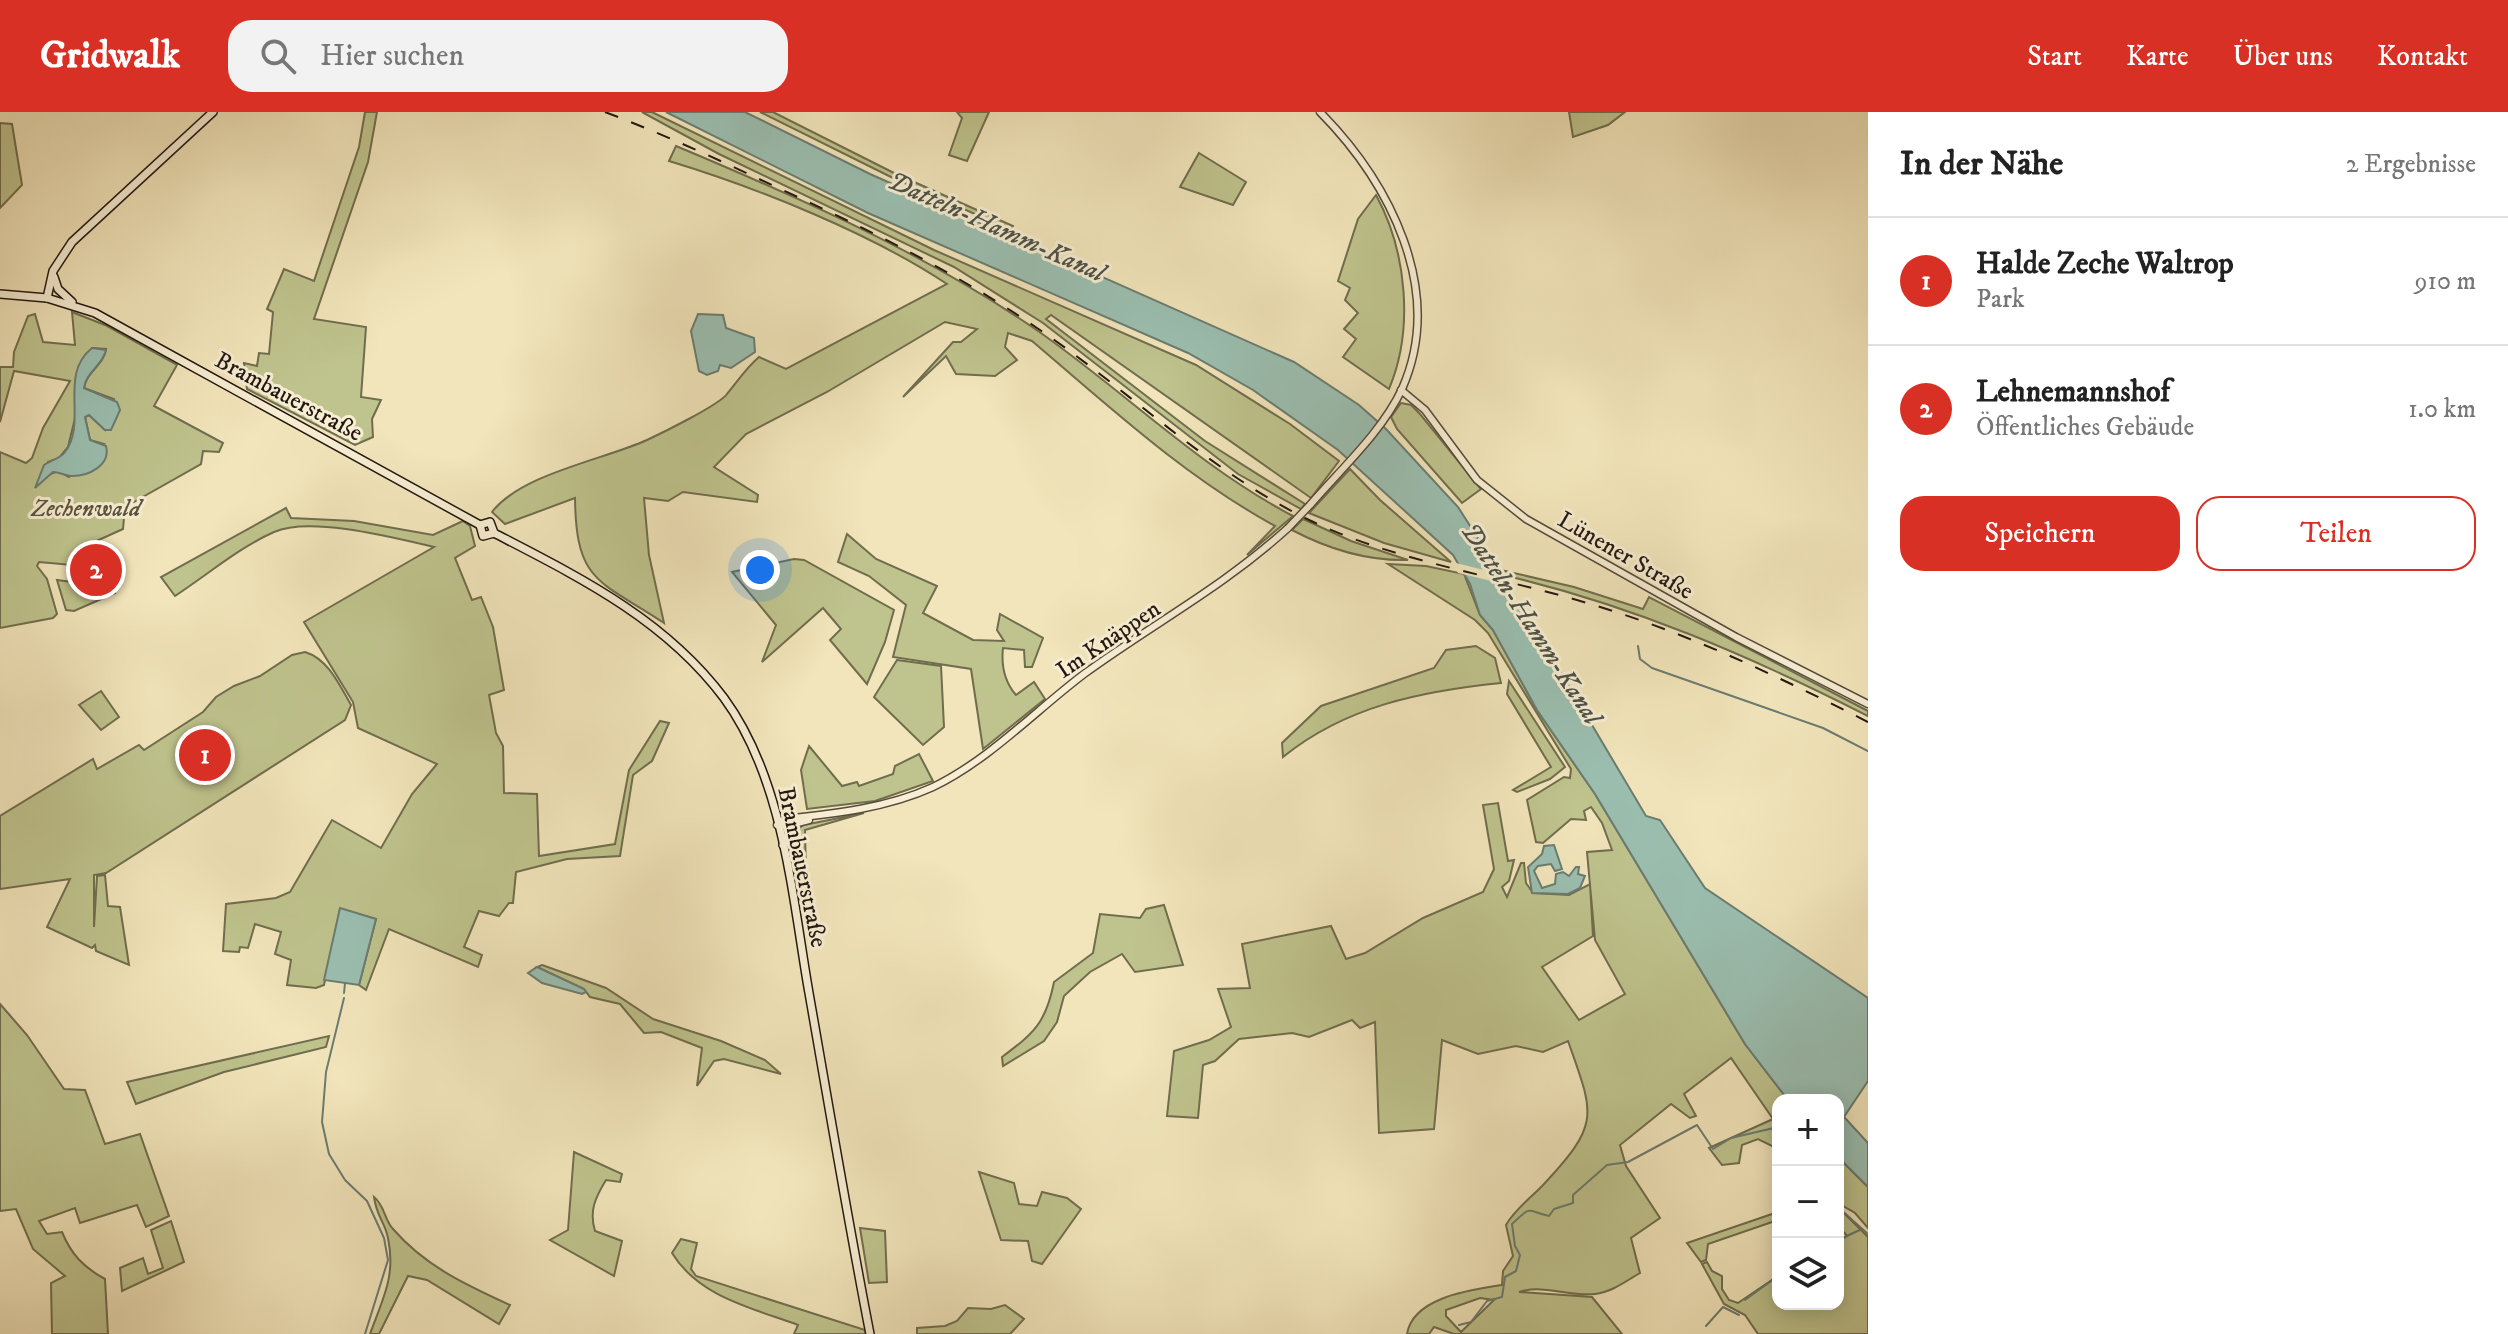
<!DOCTYPE html>
<html lang="de">
<head>
<meta charset="utf-8">
<style>
  :root { --surface:#fff; --page:#f2f2f2; --text:#222; --muted:#767676; --line:#e0e0e0; --accent:#d93025 }
  body { margin:0; font-family:"IM FELL DW Pica",serif; background:var(--page); color:var(--text) }
  .controls { position:absolute; right:24px; bottom:24px; display:grid; overflow:hidden; border-radius:16px; box-shadow:0 4px 20px #0003 }
  .controls button { width:72px; height:72px; display:grid; place-items:center; padding:0; border:0; border-bottom:2px solid var(--line); background:var(--surface); color:var(--text); font:40px sans-serif }
  .you { position:absolute; left:760px; top:458px; width:28px; height:28px; margin:-20px; border:6px solid #fff; border-radius:50%; background:#1a73e8; box-shadow:0 0 0 12px #1a73e833 }
  .badge { display:grid; place-items:center; width:52px; height:52px; border-radius:50%; background:var(--accent); color:#fff; font-size:26px; font-weight:700 }
  .pin { position:absolute; translate:-50% -50%; border:4px solid #fff; box-shadow:0 2px 8px #0006 }
  .list { margin:0; padding:0; list-style:none }
  h2 { display:flex; justify-content:space-between; align-items:center; height:104px; margin:0; padding:0 32px; font-size:34px }
  h2 small { font-size:26px; font-weight:400; color:var(--muted) }
  .list li { display:grid; grid-template-columns:52px 1fr auto; gap:24px; align-items:center; box-sizing:border-box; height:128px; padding:0 32px; border-top:2px solid var(--line) }
  .list b { display:block; font-size:30px; white-space:nowrap }
  .list p { margin:0; font-size:26px; white-space:nowrap; color:var(--muted) }
  .list em { font-size:26px; font-style:normal; color:var(--muted) }
  .actions { display:flex; gap:16px; padding:24px 32px }
  .actions a { flex:1; padding:18px 0; border:2px solid var(--accent); border-radius:24px; text-align:center; font-size:28px; color:var(--accent) }
  .actions .main { background:var(--accent); color:#fff }
  .icon { flex:none; width:44px; height:44px; fill:none; stroke:currentColor; stroke-width:2; stroke-linecap:round; stroke-linejoin:round }
  .map { position:relative; flex:none; width:1868px; height:1222px; overflow:hidden }
  header { display:flex; align-items:center; gap:48px; box-sizing:border-box; height:112px; padding:0 40px; background:var(--accent); color:#fff }
  header strong { font-size:38px }
  nav { display:flex; gap:44px; margin-inline-start:auto; font-size:28px }
  .search { width:560px; height:72px; background:var(--page); display:flex; align-items:center; gap:20px; box-sizing:border-box; padding:0 28px; border-radius:24px; color:var(--muted); font-size:30px }
  main { display:flex }
  aside { flex:1; background:var(--surface) }
  .map>svg:first-child { display:block }
</style>
</head>
<body>
<header>
<strong>Gridwalk</strong>
<div class="search"><svg class="icon" aria-label="search" viewBox="0 0 24 24"><circle cx="10" cy="10" r="6"/><path d="M15 15l6 6"/></svg>Hier suchen</div>
<nav><a>Start</a><a>Karte</a><a>Über uns</a><a>Kontakt</a></nav>
</header>
<main>
<div class="map">
<svg width="1868" height="1222" viewBox="0 0 1868 1222">
  <rect width="100%" height="100%" fill="#f2e5bb"/>
  <filter id="stains"><feTurbulence type="fractalNoise" baseFrequency=".0025" numOctaves="4"/><feColorMatrix values="0 0 0 0 .2 0 0 0 0 .09 0 0 0 0 .02 0 0 0 .5 -.17"/></filter>
  <radialGradient id="worn" r=".72"><stop offset=".6" stop-color="#630" stop-opacity="0"/><stop offset="1" stop-color="#630" stop-opacity=".3"/></radialGradient>
  <g fill="#bfc38d" stroke="#706d4e" stroke-width="2" fill-rule="evenodd">
    <path d="M365 0H377L368 50 314 207 366 215 361 285 381 288 372 307 373 325 355 333 247 277 244 251 257 254 259 241 269 242 273 200 267 197 284 157 314 169 359 35Z"/>
    <path d="M642 0H652L934 138 1196 253 1290 312 1339 349 1311 386 1051 203 1046 207 1205 329 1305 392 1301 397 1238 362 1043 211 954 155 719 42Z"/>
    <path d="M760 0H773L894 61 1013 114 1011 118 891 65Z"/>
    <path d="M957 0H989L967 49 949 43 962 6Z"/>
    <path d="M1569 0H1625L1608 13 1573 25Z"/>
    <path d="M0 11 12 12 22 73 0 96Z"/>
    <path d="M676 34C800 86 927 142 1038 219 1124 279 1199 355 1293 404L1247 443 1275 414C1184 364 1111 296 1032 229L1008 221 1005 235 1017 248 995 264 956 262 946 244 903 285 953 230H961L977 217 945 210 827 280 746 322 714 355 758 383 757 390 683 380 668 389 644 386 649 443 664 511C599 468 576 471 575 386L505 412 492 400C521 362 603 348 647 328 662 321 719 293 727 282 738 269 745 257 759 245L786 257 947 172C870 121 758 76 669 49Z"/>
    <path d="M1199 41 1246 70 1233 93 1180 75Z"/>
    <path d="M1376 83C1407 140 1414 218 1389 277L1343 245 1356 227 1344 217 1358 201 1345 188 1350 176 1338 169 1358 107Z"/>
    <path d="M72 200 105 213 177 253 154 294 223 331 219 340 203 339 201 352 125 395 123 417 92 431 83 454 39 450 37 454 47 467 57 502 53 506 0 516V340L26 351 32 346 43 316 70 269 14 259 0 310V255H13L14 240 28 204 35 202 43 230 75 233ZM92 236 106 237C104 253 86 260 84 276L114 287 105 318 89 303 85 305 90 328 104 332 69 365 58 359 48 363V350L59 346 68 335Z"/>
    <path d="M1401 291 1411 293 1420 302 1481 377 1462 391 1397 317 1391 305Z"/>
    <path d="M1350 357 1380 388 1451 450 1384 431 1309 401Z"/>
    <path d="M286 396 291 406 354 409 433 423 463 409 470 414 475 434 455 446 472 488 481 485 493 515 504 578 489 583 496 621 503 634 504 681 537 682 539 744 615 732 629 658 660 609 669 611 652 649 633 663 620 744 567 747 516 760 513 791H509L499 804 479 799 464 835 482 843 478 855 389 817 366 878 359 873 376 807 340 797 324 873 316 876 287 873 291 848 275 842 281 820 255 812 248 836 240 835 239 840 223 839 226 792 276 786 290 780 332 708 381 736 412 682 437 652 358 616 353 590 304 510 434 435C395 426 311 404 274 420 240 435 207 463 175 484L161 465Z"/>
    <path d="M1303 407 1351 429 1408 448C1368 449 1328 437 1292 418Z"/>
    <path d="M847 422 876 447 937 474 923 501 973 528 1004 529 997 518 1000 502 1043 526 1032 555H1025L1024 538 1003 536C1001 554 1004 569 1016 583L1034 570 1045 587 983 637 971 557 893 545 906 493 869 464 838 450Z"/>
    <path d="M794 447 804 448 894 498 885 530 867 572 830 528 841 517 823 496 762 550 776 513 732 460Z"/>
    <path d="M1388 452 1426 454 1464 462 1480 503 1493 518 1537 598 1595 682 1745 932 1788 988H1778V1037L1758 1027 1742 1033 1739 1051 1722 1053 1709 1036 1773 1007 1731 946 1684 982 1696 1004 1690 1006 1671 992 1620 1033 1626 1054 1660 1106 1631 1126 1640 1161C1626 1169 1612 1180 1595 1182 1570 1185 1544 1172 1519 1180L1592 1185 1622 1222H1454L1434 1215 1429 1222H1407C1413 1185 1471 1178 1502 1173L1503 1159 1513 1144 1506 1113C1515 1097 1531 1086 1544 1072 1601 1011 1594 1003 1568 929L1543 940 1516 934 1478 942 1442 928 1434 1017 1379 1021 1375 910 1360 916 1352 908 1309 925 1292 921 1239 927 1215 949 1203 953 1198 1006 1167 1004 1174 939 1209 928 1231 915 1218 877 1250 876 1242 832 1331 814 1346 847 1365 841 1423 806 1483 780 1494 757 1483 693 1498 691 1508 749 1514 748 1509 769 1502 775 1507 785 1521 751H1524L1526 771 1533 781 1569 783 1590 772 1593 824 1542 855 1579 908 1625 882 1595 828 1587 740 1612 738 1602 711 1591 695 1584 699 1586 708 1571 707 1543 731 1536 730 1527 688 1564 665 1570 666 1571 657 1488 521 1475 508ZM1480 1186 1494 1188 1461 1220 1446 1204V1198Z"/>
    <path d="M1501 458 1574 475 1643 497 1649 485 1868 599V604C1750 544 1632 493 1503 463Z"/>
    <path d="M57 468 111 475 115 481 74 499 66 498Z"/>
    <path d="M1476 534 1495 546 1501 571C1422 579 1346 594 1283 645L1282 631 1321 594 1434 556 1446 538Z"/>
    <path d="M305 540C328 547 339 572 351 593L345 608 106 761 94 763V815L97 764 105 763 108 794 120 795 129 853 96 839 95 833 92 836 47 815 70 767 0 777V704L93 647 97 657 139 633 144 638 203 600 216 585 234 574 260 564 292 543Z"/>
    <path d="M897 548 941 554 944 615 923 633 874 585Z"/>
    <path d="M1509 569 1565 655 1550 667 1517 680 1513 678 1551 655 1507 582Z"/>
    <path d="M101 579 119 605 101 618 79 593Z"/>
    <path d="M809 634 842 674 857 670 859 674 893 662 895 654 919 642 933 669 875 689 807 697 801 658Z"/>
    <path d="M864 701 805 718 806 765 799 763 804 795 800 796 791 743 794 719 804 713Z"/>
    <path d="M1164 793 1183 853 1135 860 1122 842 1090 860 1064 884 1057 910 1044 929 1003 954 1002 945C1034 921 1046 911 1054 870L1093 841 1100 802 1140 806 1146 797Z"/>
    <path d="M542 853 606 876 653 907 721 929 765 948 781 962 724 947 714 949 697 974 702 936 661 920 644 921 620 892 590 885 584 877 537 855Z"/>
    <path d="M0 892 27 923 64 977 85 978 105 1032 140 1022 169 1104 146 1115 137 1093 80 1111 75 1096 39 1109 47 1122 62 1120C71 1142 83 1155 105 1167L108 1222H52L51 1171 65 1164 33 1137 16 1097 0 1099Z"/>
    <path d="M329 924 326 935 224 960 136 992 127 970Z"/>
    <path d="M574 1040 622 1062 620 1070 606 1068C595 1086 589 1099 595 1119L622 1129 614 1164 550 1128 568 1118Z"/>
    <path d="M1838 1045 1868 1075V1116L1855 1101 1838 1091Z"/>
    <path d="M979 1060 1014 1071 1019 1092 1037 1094 1042 1080 1067 1086 1081 1097 1042 1152 1032 1149 1028 1129 1001 1128Z"/>
    <path d="M374 1085C385 1094 384 1107 393 1117 425 1154 466 1173 510 1193L499 1212 427 1168 408 1164 379 1222H370C383 1186 396 1164 388 1126 385 1110 377 1106 374 1085Z"/>
    <path d="M1838 1095 1868 1125V1222H1758L1745 1203 1724 1192 1702 1152 1707 1150 1712 1159 1722 1164V1177L1729 1188 1738 1191 1778 1164V1192H1838V1130L1847 1124 1838 1113Z"/>
    <path d="M1778 1100V1108L1708 1132 1706 1148 1701 1150 1687 1131Z"/>
    <path d="M171 1109 184 1150 122 1179 120 1156 143 1146 148 1162 163 1156 151 1118Z"/>
    <path d="M860 1116 885 1119 887 1170 869 1171Z"/>
    <path d="M681 1127 697 1131 691 1157 696 1164 865 1218 866 1222H794L798 1213C752 1196 699 1185 672 1141Z"/>
    <path d="M1005 1193 1024 1207 1010 1222H917V1216L945 1214 957 1209 968 1196 991 1197Z"/>
  </g>
  <g fill="#9bbfb1" stroke="#6b7c71" stroke-width="2">
    <path d="M666 0H745L870 62 1294 250 1359 293 1386 317 1458 395 1481 431 1507 483 1525 500 1646 704 1660 708 1705 776 1868 886V969L1844 1005 1868 1031V1075L1838 1045V988H1788L1745 932 1595 682 1537 598 1493 518 1480 503 1470 472 1453 443 1338 338 1253 278 1188 241 868 101Z"/>
    <path d="M698 202 723 203 726 216 754 226 755 240 731 256 720 253 718 259 707 263 699 259 691 219Z"/>
    <path d="M92 236 106 238C103 253 86 260 84 276L117 290 120 298 111 318H105L89 303 85 305 90 328 106 334C111 353 89 364 72 364 65 364 60 360 53 360L35 376 44 353C51 348 60 347 65 340 88 310 58 263 92 236Z"/>
    <path d="M1554 733 1562 757 1555 759 1551 752 1538 754 1534 759 1542 776 1555 772 1556 762 1563 760 1569 764 1576 755H1579L1578 762 1585 764 1580 776 1568 782 1532 781 1528 755 1542 742 1544 734Z"/>
    <path d="M340 796 376 807 359 873 324 868Z"/>
    <path d="M537 855 584 877 586 880 582 882 542 871 528 861Z"/>
  </g>
  <path fill="#f2e5bb" d="M1452 450 1500 462 1504 472 1458 461Z"/>
  <g fill="none" stroke-linecap="round" stroke-linejoin="round">
    <g stroke="#6b7c71" stroke-width="2">
      <path d="M1638 534 1640 547 1652 556 1823 616 1868 639"/>
      <path d="M344 881 345 871"/>
      <path d="M344 886 326 960 322 1010 329 1042 345 1068 367 1089 384 1126 388 1148 365 1222"/>
      <path d="M1839 1089 1840 1097 1868 1122"/>
      <path d="M1838 1128 1862 1117"/>
      <path d="M1745 1188 1778 1164"/>
      <path d="M1459 1213 1471 1210 1487 1189 1502 1185 1505 1165 1516 1159 1520 1143 1515 1134 1512 1112C1533 1092 1526 1099 1549 1104L1554 1097 1573 1091V1083L1607 1053 1628 1050 1697 1013 1713 1037 1731 1026 1778 1015"/>
      <path d="M1706 1214 1723 1195 1739 1203"/>
    </g>
    <defs>
      <g id="tertiary">
        <path d="M1401 278 1425 298 1477 368 1526 407 1736 525 1868 592"/>
        <path d="M1310 393C1340 358 1382 320 1402 277 1446 178 1389 70 1320 0"/>
        <path d="M777 713 784 707C834 702 887 696 933 675 989 648 1035 599 1084 562 1154 511 1222 476 1288 416"/>
        <path d="M778 713 786 714 809 708"/>
      </g>
      <g id="secondary">
        <path d="M54 165 58 177 72 190"/>
        <path d="M0 182 47 186 95 201 480 413"/>
        <path d="M47 186 53 159 72 130 213 0"/>
        <path d="M480 413 483 424 494 421"/>
        <path d="M480 413 490 410 494 421"/>
        <path d="M494 421C579 465 665 507 724 586 784 668 792 784 809 881 829 995 848 1109 870 1222"/>
        <path d="M783 733 793 713"/>
      </g>
    </defs>
    <use href="#tertiary" stroke="#564a3b" stroke-width="9"/>
    <use href="#secondary" stroke="#221710" stroke-width="10"/>
    <use href="#tertiary" stroke="#f7eed3" stroke-width="6"/>
    <use href="#secondary" stroke="#f7eed3" stroke-width="7"/>
    <path stroke="#221710" stroke-width="2" stroke-dasharray="14 14" stroke-linecap="butt" d="M605 0C663 22 719 48 774 74 865 116 954 159 1037 216 1129 278 1207 358 1309 408 1397 450 1494 463 1587 491 1686 520 1777 564 1868 610"/>
    <defs>
      <path id="tertiary-bridge" d="M1288 416 1310 393"/>
    </defs>
    <use href="#tertiary-bridge" stroke="#564a3b" stroke-width="9" stroke-linecap="butt"/>
    <use href="#tertiary-bridge" stroke="#f7eed3" stroke-width="6"/>
  </g>
  <g text-anchor="middle" stroke-width="6" stroke-linejoin="round" paint-order="stroke">
    <g font-size="24" fill="#221710" stroke="#f7eed3">
      <text transform="translate(289 284) rotate(28)" y="8">Brambauerstraße</text>
      <text transform="translate(1626 443) rotate(30)" y="8">Lünener Straße</text>
      <text transform="translate(1108 527) rotate(-34)" y="8">Im Knäppen</text>
      <text transform="translate(803 755) rotate(78)" y="8">Brambauerstraße</text>
    </g>
    <g font-size="24" font-style="italic" fill="#59533c" stroke="#f7eed3">
      <text x="86" y="404">Zechenwald</text>
    </g>
    <g font-size="26" font-style="italic" fill="#4c5248" stroke="#f7eed3">
      <text transform="translate(997 114) rotate(24)" y="9">Datteln-Hamm-Kanal</text>
      <text transform="translate(1532 511) rotate(57)" y="9">Datteln-Hamm-Kanal</text>
    </g>
  </g>
  <rect width="100%" height="100%" filter="url(#stains)"/>
  <rect width="100%" height="100%" fill="url(#worn)"/>
</svg>
<div class="controls">
<button>+</button>
<button>−</button>
<button><svg class="icon" aria-label="layers" viewBox="0 0 24 24"><path d="M12 4l9 5-9 5-9-5zM3 14l9 5 9-5"/></svg></button>
</div>
<div class="you"></div>
<div class="pin badge" style="left:205px;top:643px">1</div>
<div class="pin badge" style="left:96px;top:458px">2</div>
</div>
<aside>
<h2>In der Nähe<small>2 Ergebnisse</small></h2>
<ul class="list">
<li><span class="badge">1</span><div><b>Halde Zeche Waltrop</b><p>Park</p></div><em>910 m</em></li>
<li><span class="badge">2</span><div><b>Lehnemannshof</b><p>Öffentliches Gebäude</p></div><em>1.0 km</em></li>
</ul>
<div class="actions"><a class="main">Speichern</a><a>Teilen</a></div>
</aside>
</main>
</body>
</html>
